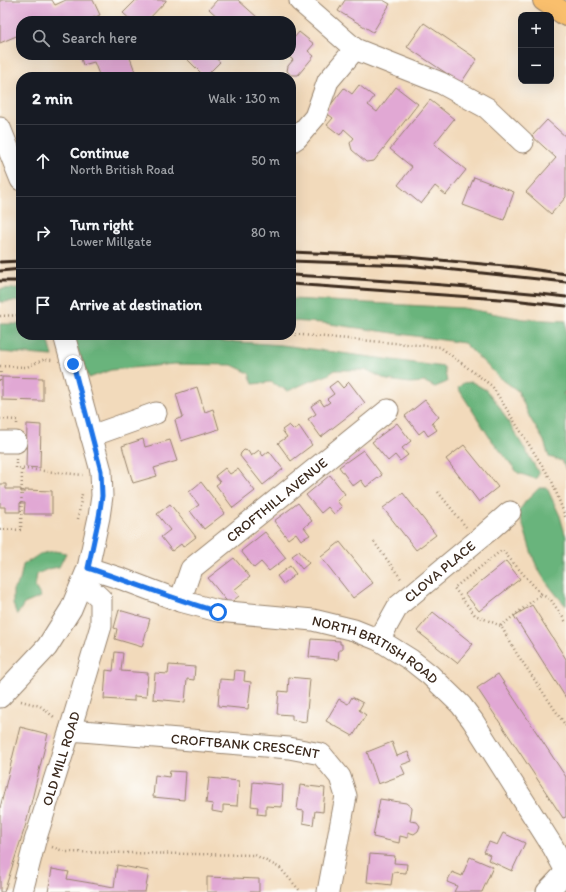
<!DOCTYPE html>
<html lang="en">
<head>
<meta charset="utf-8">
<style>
  :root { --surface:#171b24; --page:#20242c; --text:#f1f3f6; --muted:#9ea1a6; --line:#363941 }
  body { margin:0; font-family:Itim,sans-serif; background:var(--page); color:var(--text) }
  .controls { position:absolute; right:12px; top:12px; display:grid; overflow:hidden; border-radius:8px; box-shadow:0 4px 16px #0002 }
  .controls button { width:36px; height:36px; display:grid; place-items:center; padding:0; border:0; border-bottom:1px solid var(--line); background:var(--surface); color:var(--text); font:20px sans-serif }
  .stop { position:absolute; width:12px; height:12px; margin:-9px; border:3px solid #1a73e8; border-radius:50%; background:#fff }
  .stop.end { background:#1a73e8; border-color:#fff; box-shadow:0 1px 4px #0008 }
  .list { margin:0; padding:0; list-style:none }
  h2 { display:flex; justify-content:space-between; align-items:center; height:52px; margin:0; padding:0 16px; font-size:17px }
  h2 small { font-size:13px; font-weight:400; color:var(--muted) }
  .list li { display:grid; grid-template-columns:26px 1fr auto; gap:12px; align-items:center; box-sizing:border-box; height:72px; padding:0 16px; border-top:1px solid var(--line) }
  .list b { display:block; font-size:15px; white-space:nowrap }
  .list p { margin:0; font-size:13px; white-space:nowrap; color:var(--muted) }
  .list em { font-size:13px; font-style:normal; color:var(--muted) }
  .icon { flex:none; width:22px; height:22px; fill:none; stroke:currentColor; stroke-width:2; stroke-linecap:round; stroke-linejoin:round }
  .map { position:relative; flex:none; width:566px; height:892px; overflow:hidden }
  .search { position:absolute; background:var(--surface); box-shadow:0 4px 16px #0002; left:16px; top:16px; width:280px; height:44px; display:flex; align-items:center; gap:10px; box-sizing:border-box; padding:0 14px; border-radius:16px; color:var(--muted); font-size:15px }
  .panel { position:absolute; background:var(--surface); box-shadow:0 4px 16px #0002; left:16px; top:72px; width:280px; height:268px; border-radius:16px }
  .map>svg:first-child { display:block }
</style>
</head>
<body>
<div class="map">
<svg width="566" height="892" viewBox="0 0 566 892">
  <rect width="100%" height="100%" fill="#fdfcf7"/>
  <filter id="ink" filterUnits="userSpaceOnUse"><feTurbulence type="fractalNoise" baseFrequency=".025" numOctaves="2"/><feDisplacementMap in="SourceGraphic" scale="8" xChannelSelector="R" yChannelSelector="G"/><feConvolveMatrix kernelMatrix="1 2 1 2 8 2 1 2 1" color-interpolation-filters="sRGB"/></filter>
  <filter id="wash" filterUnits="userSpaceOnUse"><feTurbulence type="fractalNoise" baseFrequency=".012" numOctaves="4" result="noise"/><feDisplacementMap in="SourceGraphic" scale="16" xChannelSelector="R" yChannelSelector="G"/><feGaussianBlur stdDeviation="0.9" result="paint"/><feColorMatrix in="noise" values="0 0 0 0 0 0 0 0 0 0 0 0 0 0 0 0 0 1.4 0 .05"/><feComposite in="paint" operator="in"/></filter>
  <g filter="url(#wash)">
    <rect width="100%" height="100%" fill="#f2dabb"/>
    <g fill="#69b47c" stroke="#526f4d">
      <path d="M21 288V301L0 302V289Z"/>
      <path d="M291 299 463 308 524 319 566 321V393H563L566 397V470L562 461 549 457 544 441 530 418 518 391 499 377 464 343 323 323 291 321Z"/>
      <path d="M0 324H21V335H47L53 356 0 352Z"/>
      <path d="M72 335H138L282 345 444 367 447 382 435 387 425 382 410 383 387 380 367 370H335L328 375 308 382 288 391 271 382 253 384 249 373 232 365 174 364 111 370 89 378Z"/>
      <path d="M472 382 486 390 497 403 539 473 536 479 518 473 490 438 458 388 463 383Z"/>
      <path d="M539 488H547L560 516 566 537V606C554 592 541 578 534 560 528 544 525 528 518 512L526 501Z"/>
      <path d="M54 551 66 553 59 567 48 569 37 574 35 587 41 597 24 604 17 615 13 604V590L20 580 23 565 40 554Z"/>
    </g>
    <g id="blocks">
      <g fill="#e1a8d4">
        <path d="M0 0H52L55 5 66 0H93L100 15 86 21H57L56 20 53 21H21V34L0 43Z"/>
        <path d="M136 0H166V1L147 21H132L123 13Z"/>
        <path d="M217 0H238L258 18 255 21H235L230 16 225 21H222L209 9Z"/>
        <path d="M345 0H383L390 4 373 32 338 11Z"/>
        <path d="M424 23 477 59 461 83 407 47Z"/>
        <path d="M299 32 314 44 308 51 314 56 298 75H291L287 71 288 66 293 60 287 55H291V36L294 38Z"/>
        <path d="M80 55H129L137 77H100L94 62 83 65Z"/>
        <path d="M183 55H212L220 62 205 77Z"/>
        <path d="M359 85 374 97 368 105 377 112 396 87 418 104 374 161 366 162 352 150 350 143 354 138 344 129 340 135 327 125 333 118 325 112 344 88 352 94Z"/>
        <path d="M430 100 454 119 434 144 466 170 446 195 435 186 421 204 398 185 412 167 390 149Z"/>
        <path d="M547 120 566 137V197L551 214 526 192 556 158 532 136Z"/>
        <path d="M474 177 514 192 504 220 463 205Z"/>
        <path d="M2 377 43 378V401L2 400Z"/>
        <path d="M337 381 343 388 349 382 365 403 321 437 308 419 316 414 311 406 320 400 324 406 330 402 327 399 334 394 329 387Z"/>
        <path d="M197 387 205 412 213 409 219 429 181 441 175 420 183 417 176 394Z"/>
        <path d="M425 400 439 417 432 423 437 430 428 436 424 430 419 434 405 416Z"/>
        <path d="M397 423 411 441 402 448 408 455 400 461 395 455 388 461 372 442Z"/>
        <path d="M27 424 41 425 40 468 26 467Z"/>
        <path d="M289 425 294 430 299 426 312 445 291 461 278 443 287 437 282 430Z"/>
        <path d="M143 439 145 447 170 440 177 461 154 468 157 476 133 483 122 446Z"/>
        <path d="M464 445 498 487 479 502 446 459Z"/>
        <path d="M244 450 248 451 251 456 259 450 263 456 269 451 283 469 263 485 240 456 241 453Z"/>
        <path d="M363 450 382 475 366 487 361 480 353 486 339 467Z"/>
        <path d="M225 468 230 474 238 469 255 491 233 508 216 485 220 482 215 476Z"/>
        <path d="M330 475 345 494 337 501 342 507 334 514 328 507 321 513 306 495Z"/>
        <path d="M201 482 225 513 204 529 190 511 199 505 189 492Z"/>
        <path d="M0 484H6V489H21V492H25V490L52 491V514H24L25 503H20V512H5V507H0Z"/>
        <path d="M403 493 436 535 416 550 383 508Z"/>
        <path d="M298 503 312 521 304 527 310 535 301 540 296 533 288 539 274 521Z"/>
        <path d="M170 504 196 537 183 547 181 544 172 551 161 537 170 530 157 514Z"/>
        <path d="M265 532 286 558 269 571 261 562 254 568 241 551Z"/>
        <path d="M340 542 373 583 353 598 321 557Z"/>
        <path d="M299 551 309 563 302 569 292 556Z"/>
        <path d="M234 558 250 577 234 590 239 596 229 604 208 578Z"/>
        <path d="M506 561 520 579 479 611 465 594Z"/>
        <path d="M290 566 296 574 283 584 277 576Z"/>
        <path d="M532 605 566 659V698L514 616Z"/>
        <path d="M119 610 150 619 142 647 115 639 117 629 114 628Z"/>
        <path d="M433 612 473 644 457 663 417 631Z"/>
        <path d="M311 639 340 641V644H342V650H339L338 660 309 657Z"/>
        <path d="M115 652 123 653 121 671 148 673 146 697 134 696V701L104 699 106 670 113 671Z"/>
        <path d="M169 665 195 667 194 680 187 679 185 702 153 699 155 673 168 674Z"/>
        <path d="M235 670 245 671 244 681 251 682 248 709 218 706 220 679 234 680Z"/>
        <path d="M498 674 566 777V817L563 818 477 688Z"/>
        <path d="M289 677 310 679 306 722 292 720V715L277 714 279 691 288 692Z"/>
        <path d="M352 697 363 703 359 710 366 715 353 736 326 721 339 699 348 704Z"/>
        <path d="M20 727 48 734 26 824 4 892H0V808Z"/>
        <path d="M392 742 397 756 408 752 412 761 401 765 405 774 378 784 367 752Z"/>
        <path d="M170 771 186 772 184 800 153 797 155 775 169 777Z"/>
        <path d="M209 778 239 781 237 806 223 805V813L212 811 213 804 206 803Z"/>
        <path d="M253 782 283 785 282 807 266 806V815L257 814 258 807 251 806Z"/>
        <path d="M300 785 325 788 323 812 315 811 313 825 303 823 304 811 297 810Z"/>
        <path d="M380 799 406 803 412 808 410 821 417 822 420 826 418 831 414 834 408 832V838L400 836 399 843 373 837Z"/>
        <path d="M503 833 525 843 512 871 488 860 490 855 484 852 489 842 497 845Z"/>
        <path d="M370 854 395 856 394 863 407 864 406 873 393 872 391 885 367 882Z"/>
        <path d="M470 857 493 867 482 892H454L457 886 447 882 452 872 462 876Z"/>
        <path d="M117 865 149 871 145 892H48L52 869 69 872 67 879 114 887Z"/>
        <path d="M207 877 259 879V892H207Z"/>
      </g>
    </g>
  </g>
  <g filter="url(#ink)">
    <use href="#blocks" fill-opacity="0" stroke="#96826c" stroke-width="1"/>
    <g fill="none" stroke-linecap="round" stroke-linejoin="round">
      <defs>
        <g id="minor">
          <path d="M300 1 355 49"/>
          <path d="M0 128 21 180"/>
          <path d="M291 142 297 138 315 117 328 81 355 49 441 83 487 108 523 142"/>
          <path d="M91 436 156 413"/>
          <path d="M0 442H16"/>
          <path id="s1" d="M88 568 122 579 180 601 218 611 313 620 354 630 379 640 411 660 430 675 461 705 473 721 553 847 566 871"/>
          <path id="s2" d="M180 601 191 569 388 410"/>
          <path id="s3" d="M379 640 398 606 486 533 510 512"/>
          <path d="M0 697 47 647 71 609 88 568 99 517 102 496 101 471 64 335"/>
          <path id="s4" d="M70 730 289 748 321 754 340 777 346 796 328 892"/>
          <path id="s5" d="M22 892 35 841 70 730 101 626V599L83 582"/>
          <path d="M547 892 566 872"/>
        </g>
        <path id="highway" d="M544 0 566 15"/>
      </defs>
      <use href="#minor" stroke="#96826c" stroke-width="23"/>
      <use href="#highway" stroke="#96826c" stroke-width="24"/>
      <g stroke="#96826c" stroke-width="2.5" stroke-dasharray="1 3" stroke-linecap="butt">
        <path d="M0 316 21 315"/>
        <path d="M291 334 440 347 492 386 552 481 566 519"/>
        <path d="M0 366 27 367 45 359 52 360"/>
        <path d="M0 381 1 366"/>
        <path d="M0 419 17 420V424"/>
        <path d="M16 459V468L83 475"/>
        <path d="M438 492 466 527"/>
        <path d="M78 519 82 494"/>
        <path d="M0 529 21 530 22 469"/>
        <path d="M374 542 402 580"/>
        <path d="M541 594 551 600 566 622"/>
        <path d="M501 626 541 594 502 550 454 588 475 615 501 626 517 654 566 726"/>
        <path d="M21 701 40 706 54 717"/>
        <path d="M52 847 66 852 255 855 280 868 301 892"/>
      </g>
      <use href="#minor" stroke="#fff" stroke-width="21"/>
      <use href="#highway" stroke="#f9bf6d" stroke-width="22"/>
      <g stroke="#3b2a1e" stroke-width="3">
        <path d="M291 252 407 257 516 267 566 274"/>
        <path d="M291 261 407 265 566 282"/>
        <path d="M0 262 21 261"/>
        <path d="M0 271 21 269"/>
        <path d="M291 275C383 280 475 286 566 297"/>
        <path d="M0 281H21"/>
        <path d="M291 284 513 300 566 306"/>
      </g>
    </g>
  </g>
  <g fill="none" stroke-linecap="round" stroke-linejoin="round" filter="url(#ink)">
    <path stroke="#1a73e8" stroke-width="5" d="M73 364 101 471 102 496 99 517 88 568C131 582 174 599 218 612"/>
  </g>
  <g text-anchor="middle" stroke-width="3" stroke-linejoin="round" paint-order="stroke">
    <g font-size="14" fill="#3b2a1e" stroke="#fdfcf7">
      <text dy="5" stroke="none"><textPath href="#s2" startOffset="144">CROFTHILL AVENUE</textPath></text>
      <text dy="5" stroke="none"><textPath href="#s3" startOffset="93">CLOVA PLACE</textPath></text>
      <text dy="5" stroke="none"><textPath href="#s1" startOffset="302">NORTH BRITISH ROAD</textPath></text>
      <text dy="5" stroke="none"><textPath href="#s4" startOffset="176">CROFTBANK CRESCENT</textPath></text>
      <text dy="5" stroke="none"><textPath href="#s5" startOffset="139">OLD MILL ROAD</textPath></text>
    </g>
  </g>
</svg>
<div class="controls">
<button>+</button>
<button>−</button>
</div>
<div class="stop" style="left:218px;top:612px"></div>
<div class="stop end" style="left:73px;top:364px"></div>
<div class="search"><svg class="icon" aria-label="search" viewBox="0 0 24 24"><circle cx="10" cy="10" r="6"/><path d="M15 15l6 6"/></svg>Search here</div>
<section class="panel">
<h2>2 min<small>Walk · 130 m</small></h2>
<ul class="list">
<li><svg class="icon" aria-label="ahead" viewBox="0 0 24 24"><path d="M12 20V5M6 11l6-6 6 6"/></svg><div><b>Continue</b><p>North British Road</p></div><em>50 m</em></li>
<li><svg class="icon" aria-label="right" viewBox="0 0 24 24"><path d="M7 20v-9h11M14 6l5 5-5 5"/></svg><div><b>Turn right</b><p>Lower Millgate</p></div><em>80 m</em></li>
<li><svg class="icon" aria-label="arrive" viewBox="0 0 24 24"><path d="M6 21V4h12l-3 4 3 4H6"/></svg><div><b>Arrive at destination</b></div></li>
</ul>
</section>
</div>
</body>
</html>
